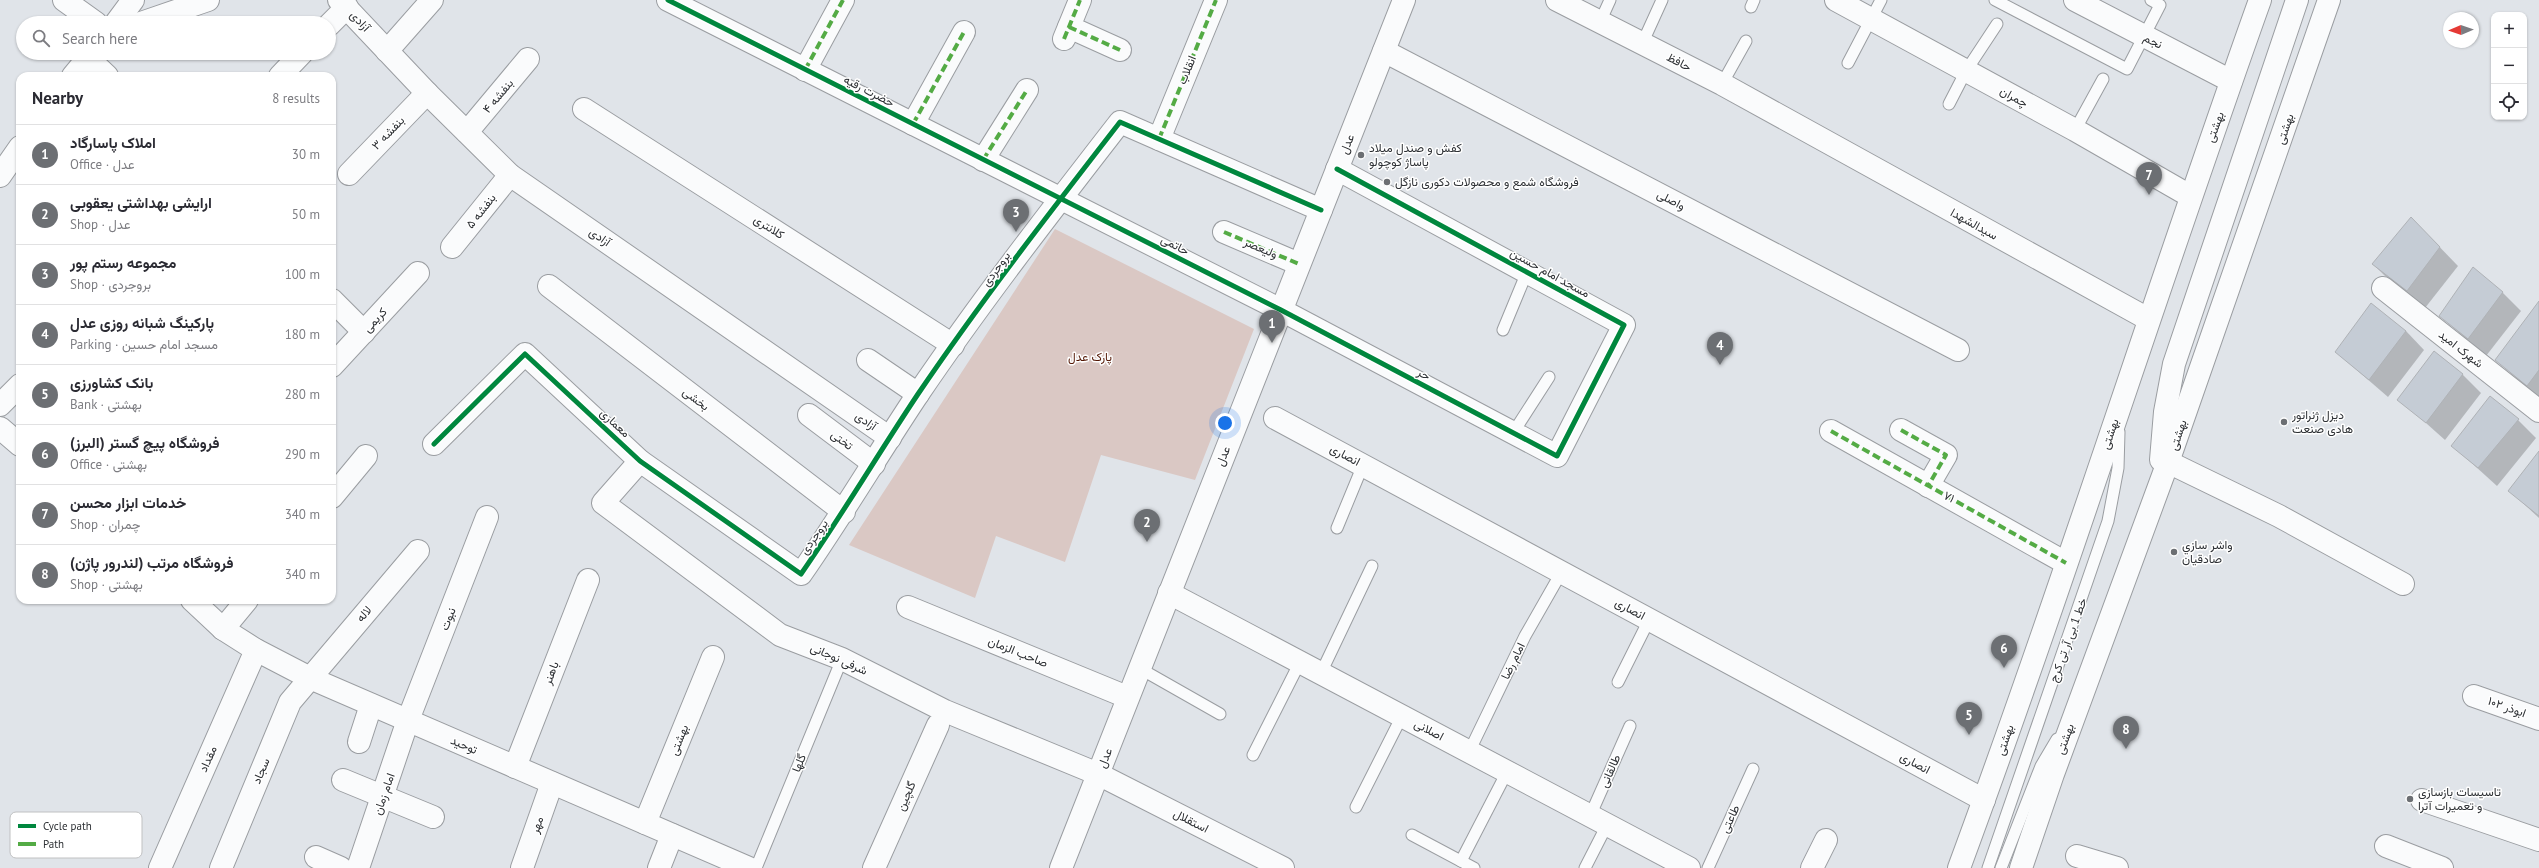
<!DOCTYPE html>
<html lang="en">
<head>
<meta charset="utf-8">
<style>
  :root { --surface:#fff; --page:#f2f2f3; --text:#2b2b33; --muted:#7c7c81; --line:#e1e1e2; --accent:#6c6f73 }
  body { margin:0; font-family:"PT Sans",Vazirmatn,sans-serif; background:var(--page); color:var(--text) }
  .controls { position:absolute; right:12px; top:12px; display:grid; overflow:hidden; border-radius:8px; box-shadow:0 1px 3px #0004 }
  .controls button { width:36px; height:36px; display:grid; place-items:center; padding:0; border:0; border-bottom:1px solid var(--line); background:var(--surface); color:var(--text); font:20px sans-serif }
  .compass { position:absolute; left:2443px; top:12px; width:36px; height:36px; border-radius:50%; background:var(--surface); box-shadow:0 1px 3px #0004; rotate:268deg }
  .you { position:absolute; left:1225px; top:423px; width:14px; height:14px; margin:-10px; border:3px solid #fff; border-radius:50%; background:#1a73e8; box-shadow:0 0 0 6px #1a73e833 }
  .badge { display:grid; place-items:center; width:26px; height:26px; border-radius:50%; background:var(--accent); color:#fff; font-size:13px; font-weight:700 }
  .pin { position:absolute; translate:-50% -33px; filter:drop-shadow(0 1px 2px #0008) }
  .pin::after { content:''; position:absolute; top:21px; width:14px; height:12px; background:inherit; clip-path:polygon(0 0,100% 0,50% 100%) }
  .list { margin:0; padding:0; list-style:none }
  h2 { display:flex; justify-content:space-between; align-items:center; height:52px; margin:0; padding:0 16px; font-size:17px }
  h2 small { font-size:13px; font-weight:400; color:var(--muted) }
  .list li { display:grid; grid-template-columns:26px 1fr auto; gap:12px; align-items:center; box-sizing:border-box; height:60px; padding:0 16px; border-top:1px solid var(--line) }
  .list b { display:block; font-size:15px; white-space:nowrap }
  .list p { margin:0; font-size:13px; white-space:nowrap; color:var(--muted) }
  .list em { font-size:13px; font-style:normal; color:var(--muted) }
  .icon { flex:none; width:22px; height:22px; fill:none; stroke:currentColor; stroke-width:2; stroke-linecap:round; stroke-linejoin:round }
  .map { position:relative; flex:none; width:2539px; height:868px; overflow:hidden }
  .search { position:absolute; background:var(--surface); box-shadow:0 1px 3px #0004; left:16px; top:16px; width:320px; height:44px; display:flex; align-items:center; gap:10px; box-sizing:border-box; padding:0 14px; border-radius:22px; color:var(--muted); font-size:15px }
  .panel { position:absolute; background:var(--surface); box-shadow:0 1px 3px #0004; left:16px; top:72px; width:320px; height:532px; border-radius:12px }
  .map>svg:first-child { display:block }
</style>
</head>
<body>
<div class="map">
<svg width="2539" height="868" viewBox="0 0 2539 868">
  <rect width="100%" height="100%" fill="#e0e4e9"/>
  <path fill="#dac8c4" d="M1055 229 1254 329 1195 480 1101 455 1065 562 996 536 975 598 849 545Z"/>
  <g fill="#0003">
    <path d="M2429 236 2458 266 2425 308 2391 282 2373 264Z"/>
    <path d="M2502 292 2521 311 2486 356 2440 316Z"/>
    <path d="M2539 319V398L2496 360Z"/>
    <path d="M2406 331 2424 350 2388 397 2336 352Z"/>
    <path d="M2435 353 2463 375 2481 393 2445 440 2399 399Z"/>
    <path d="M2518 420 2536 438 2497 486 2453 446Z"/>
    <path d="M2539 453V518L2509 490Z"/>
  </g>
  <g fill="#c5ccd5" stroke="#afb2b6">
    <path d="M2411 217 2440 247 2407 291 2372 264Z"/>
    <path d="M2473 267 2503 292 2468 339 2439 316Z"/>
    <path d="M2539 301V370L2527 386 2495 360Z"/>
    <path d="M2371 303 2406 331 2369 380 2335 352Z"/>
    <path d="M2434 351 2463 374 2426 423 2397 400Z"/>
    <path d="M2490 396 2519 419 2478 468 2451 446Z"/>
    <path d="M2539 451V516L2508 491Z"/>
  </g>
  <g fill="none" stroke-linecap="round" stroke-linejoin="round">
    <defs>
      <g id="lane">
        <path d="M1995 0 2127 69 2160 5 2151 0"/>
        <path d="M1751 7 1754 0"/>
        <path d="M1600 22 1610 0"/>
        <path d="M1642 44 1662 0"/>
        <path d="M1848 63 1881 0"/>
        <path d="M1722 84 1746 41"/>
        <path d="M1949 104 1966 71 1997 24"/>
        <path d="M2075 130 2103 79"/>
        <path d="M1503 330 1527 272"/>
        <path d="M1513 433 1549 377"/>
        <path d="M1337 528 1363 465"/>
        <path d="M1139 668 1220 714"/>
        <path d="M1321 673 1372 566"/>
        <path d="M1618 682 1649 620"/>
        <path d="M1469 752 1525 636 1561 573"/>
        <path d="M1253 755 1300 662"/>
        <path d="M1356 807 1402 716"/>
        <path d="M1590 816 1630 726"/>
        <path d="M1412 835 1474 868"/>
        <path d="M1461 861 1507 772"/>
        <path d="M756 868 842 659"/>
        <path d="M1585 868 1607 825"/>
        <path d="M1708 868 1753 769"/>
        <path d="M1988 868 2108 521 2118 468 2119 432"/>
        <path d="M2001 868 2041 766 2057 739"/>
      </g>
      <g id="street">
        <path d="M64 0 96 23"/>
        <path d="M339 0 427 93 510 175 890 438"/>
        <path d="M668 0 1281 310 1557 456 1624 325 1337 169"/>
        <path d="M1557 0 1722 84 2148 319"/>
        <path d="M1836 0 2075 130 2190 196"/>
        <path d="M2075 0 2231 81"/>
        <path d="M116 23 133 0"/>
        <path d="M329 25 347 7"/>
        <path d="M1069 27 1120 50"/>
        <path d="M1064 39 1080 0"/>
        <path d="M387 51 432 0"/>
        <path d="M1384 51 1958 350"/>
        <path d="M88 58 107 76"/>
        <path d="M805 70 843 0"/>
        <path d="M280 76 302 53"/>
        <path d="M584 109 953 345"/>
        <path d="M913 124 964 32"/>
        <path d="M467 132 528 59"/>
        <path d="M1159 139 1216 0"/>
        <path d="M983 160 1027 90"/>
        <path d="M349 174 427 93"/>
        <path d="M1224 232 1299 264"/>
        <path d="M452 247 510 175"/>
        <path d="M549 286 844 512"/>
        <path d="M2383 288 2539 411"/>
        <path d="M332 300 364 332"/>
        <path d="M868 360 918 394"/>
        <path d="M332 366 418 273"/>
        <path d="M0 405 20 385"/>
        <path d="M809 415 874 464"/>
        <path d="M1275 418 1984 800"/>
        <path d="M1901 430 1946 455 1928 486"/>
        <path d="M1831 431 2066 563"/>
        <path d="M434 444 525 354 640 461 801 574C842 515 878 454 918 394 981 301 1051 211 1120 122L1321 210"/>
        <path d="M640 461 603 503 780 635 842 659 945 711 1098 774 1283 868"/>
        <path d="M2168 462 2279 516 2403 584"/>
        <path d="M332 497 366 456"/>
        <path d="M1169 593 1689 868"/>
        <path d="M908 607 1127 697"/>
        <path d="M223 629 247 600"/>
        <path d="M2474 696 2539 719"/>
        <path d="M359 742 371 705"/>
        <path d="M515 767 588 580"/>
        <path d="M343 780 433 817"/>
        <path d="M2422 800 2539 840"/>
        <path d="M645 823 713 657"/>
        <path d="M2386 846 2442 868"/>
        <path d="M2077 856 2117 868"/>
        <path d="M316 857 341 868"/>
        <path d="M160 868 256 650"/>
        <path d="M221 868 290 702 418 551"/>
        <path d="M358 868 408 720 487 517"/>
        <path d="M522 868 552 783"/>
        <path d="M659 868 672 835"/>
        <path d="M874 868 938 725"/>
        <path d="M1812 868 1826 840"/>
      </g>
      <g id="secondary">
        <path d="M141 23 208 0"/>
        <path d="M73 76 92 53"/>
        <path d="M0 176 20 147"/>
        <path d="M0 428 20 445"/>
        <path d="M192 600 223 629 256 650 310 678 749 868"/>
        <path d="M1061 868 1404 0"/>
      </g>
      <g id="primary">
        <path d="M2161 460 2165 412 2174 364 2297 0"/>
        <path d="M1959 868C2065 581 2157 288 2260 0"/>
        <path d="M2021 868 2053 774 2168 462 2329 0"/>
      </g>
    </defs>
    <use href="#lane" stroke="#9a9da1" stroke-width="13"/>
    <use href="#street" stroke="#9a9da1" stroke-width="24"/>
    <use href="#secondary" stroke="#9a9da1" stroke-width="24"/>
    <use href="#primary" stroke="#9a9da1" stroke-width="24"/>
    <use href="#lane" stroke="#fafbfc" stroke-width="11"/>
    <use href="#street" stroke="#fafbfc" stroke-width="22"/>
    <use href="#secondary" stroke="#fafbfc" stroke-width="22"/>
    <use href="#primary" stroke="#fafbfc" stroke-width="22"/>
    <g stroke="#54ab45" stroke-width="4" stroke-dasharray="8 4" stroke-linecap="butt">
      <path d="M1069 27 1120 50"/>
      <path d="M1064 39 1080 0"/>
      <path d="M805 70 843 0"/>
      <path d="M913 124 964 32"/>
      <path d="M1159 139 1216 0"/>
      <path d="M983 160 1027 90"/>
      <path d="M1224 232 1299 264"/>
      <path d="M1901 430 1946 455 1928 486"/>
      <path d="M1831 431 2066 563"/>
    </g>
    <defs>
      <g id="cycleway">
        <path d="M668 0 1281 310 1557 456 1624 325 1337 169"/>
        <path d="M434 444 525 354 640 461 801 574C842 515 878 454 918 394 981 301 1051 211 1120 122L1321 210"/>
      </g>
    </defs>
    <use href="#cycleway" stroke="#fff" stroke-width="8"/>
    <use href="#cycleway" stroke="#00873e" stroke-width="5"/>
  </g>
  <g fill="#6c6f73" stroke="#fff" stroke-width="1.5">
    <circle cx="1361" cy="155" r="4"/>
    <circle cx="1387" cy="182" r="4"/>
    <circle cx="2284" cy="422" r="4"/>
    <circle cx="2174" cy="552" r="4"/>
    <circle cx="2410" cy="799" r="4"/>
  </g>
  <g text-anchor="middle" stroke-width="3" stroke-linejoin="round" paint-order="stroke">
    <g font-size="12" fill="#2d3034" stroke="#fff">
      <text transform="translate(360 21) rotate(47)" y="4">آزادی</text>
      <text transform="translate(2153 41) rotate(27)" y="4">نجم</text>
      <text transform="translate(1679 62) rotate(27)" y="4">حافظ</text>
      <text transform="translate(1187 70) rotate(-68)" y="4">انقلاب</text>
      <text transform="translate(869 91) rotate(27)" y="4">حضرت رقیه</text>
      <text transform="translate(498 96) rotate(-50)" y="4">بنفشه ۴</text>
      <text transform="translate(2014 97) rotate(29)" y="4">چمران</text>
      <text transform="translate(2215 127) rotate(-70)" y="4">بهشتى</text>
      <text transform="translate(2285 129) rotate(-71)" y="4">بهشتی</text>
      <text transform="translate(388 133) rotate(-46)" y="4">بنفشه ۳</text>
      <text transform="translate(1347 144) rotate(-68)" y="4">عدل</text>
      <text transform="translate(1671 200) rotate(27)" y="4">واصلی</text>
      <text transform="translate(481 211) rotate(-52)" y="4">بنفشه ۵</text>
      <text transform="translate(1974 224) rotate(29)" y="4">سیدالشهدا</text>
      <text transform="translate(769 227) rotate(33)" y="4">کلانتری</text>
      <text transform="translate(600 237) rotate(35)" y="4">آزادی</text>
      <text transform="translate(1175 245) rotate(27)" y="4">حاتمی</text>
      <text transform="translate(1261 248) rotate(23)" y="4">ولیعصر</text>
      <text transform="translate(996 269) rotate(-54)" y="4">بروجردی</text>
      <text transform="translate(1550 273) rotate(29)" y="4">مسجد امام حسین</text>
      <text transform="translate(375 320) rotate(-47)" y="4">کریمی</text>
      <text transform="translate(2461 349) rotate(38)" y="4">شهرک امید</text>
      <text transform="translate(1424 374) rotate(28)" y="4">حر</text>
      <text transform="translate(696 399) rotate(37)" y="4">بخشی</text>
      <text transform="translate(866 421) rotate(35)" y="4">آزادی</text>
      <text transform="translate(615 423) rotate(43)" y="4">معماری</text>
      <text transform="translate(2110 434) rotate(-71)" y="4">بهشتى</text>
      <text transform="translate(2178 435) rotate(-71)" y="4">بهشتی</text>
      <text transform="translate(842 440) rotate(37)" y="4">تختی</text>
      <text transform="translate(1345 455) rotate(28)" y="4">انصاری</text>
      <text transform="translate(1223 456) rotate(-68)" y="4">عدل</text>
      <text transform="translate(1949 497) rotate(29)" y="4">۷۱</text>
      <text transform="translate(814 537) rotate(-55)" y="4">بروجردی</text>
      <text transform="translate(1630 609) rotate(28)" y="4">انصاری</text>
      <text transform="translate(364 614) rotate(-49)" y="4">لاله</text>
      <text transform="translate(448 619) rotate(-69)" y="4">نبوت</text>
      <text transform="translate(2068 640) rotate(-70)" y="4">خط 1 بی آر تی کرج</text>
      <text transform="translate(1018 652) rotate(22)" y="4">صاحب الزمان</text>
      <text transform="translate(839 659) rotate(24)" y="4">شرفی نوجانی</text>
      <text transform="translate(1513 661) rotate(-64)" y="4">امام رضا</text>
      <text transform="translate(551 673) rotate(-69)" y="4">باهنر</text>
      <text transform="translate(2507 707) rotate(20)" y="4">ابوذر ۱۰۲</text>
      <text transform="translate(1429 730) rotate(28)" y="4">اصلانی</text>
      <text transform="translate(2065 739) rotate(-70)" y="4">بهشتی</text>
      <text transform="translate(679 740) rotate(-68)" y="4">بهشتی</text>
      <text transform="translate(2005 740) rotate(-71)" y="4">بهشتى</text>
      <text transform="translate(464 745) rotate(23)" y="4">توحید</text>
      <text transform="translate(1105 758) rotate(-69)" y="4">عدل</text>
      <text transform="translate(208 759) rotate(-66)" y="4">مقداد</text>
      <text transform="translate(799 763) rotate(-68)" y="4">گلها</text>
      <text transform="translate(1915 763) rotate(28)" y="4">انصاری</text>
      <text transform="translate(261 771) rotate(-67)" y="4">سجاد</text>
      <text transform="translate(1610 771) rotate(-66)" y="4">طالقانی</text>
      <text transform="translate(384 794) rotate(-71)" y="4">امام زمان</text>
      <text transform="translate(906 796) rotate(-66)" y="4">گلچین</text>
      <text transform="translate(1730 819) rotate(-65)" y="4">طاعتی</text>
      <text transform="translate(1191 821) rotate(27)" y="4">استقلال</text>
      <text transform="translate(537 825) rotate(-71)" y="4">مهر</text>
    </g>
    <g font-size="12" fill="#2d3034" stroke="#fff" text-anchor="start">
      <text x="1369" y="152">کفش و صندل میلاد<tspan x="1369" dy="14">پاساژ کوچولو</tspan></text>
      <text x="1395" y="186">فروشگاه شمع و محصولات دکوری نازگل</text>
      <text x="2292" y="419">دیزل ژنراتور<tspan x="2292" dy="14">هادی صنعت</tspan></text>
      <text x="2182" y="549">واشر سازي<tspan x="2182" dy="14">صادقیان</tspan></text>
      <text x="2418" y="796">تاسیسات بازسازی<tspan x="2418" dy="14">و تعمیرات آترا</tspan></text>
    </g>
    <g font-size="12" fill="#511502" stroke="#fff">
      <text x="1090" y="361">پارک عدل</text>
    </g>
  </g>
  <rect x="10" y="812" width="132" height="46" rx="6" fill="#fff" stroke="#c0c1c2" stroke-width="1"/>
  <rect x="18" y="824" width="18" height="4" fill="#00873e"/>
  <rect x="18" y="842" width="18" height="4" fill="#54ab45"/>
  <g font-size="11" fill="#2d3034">
    <text x="43" y="830">Cycle path</text>
    <text x="43" y="848">Path</text>
  </g>
</svg>
<div class="controls">
<button>+</button>
<button>−</button>
<button><svg class="icon" aria-label="locate" viewBox="0 0 24 24"><circle cx="12" cy="12" r="6"/><path d="M12 2v4M12 18v4M2 12h4M18 12h4"/></svg></button>
</div>
<svg class="compass" viewBox="-18 -18 36 36"><path d="M0-13l5 13h-10z" fill="#e53935"/><path d="M0 13l5-13h-10z" fill="#7c7c81"/></svg>
<div class="you"></div>
<div class="pin badge" style="left:1272px;top:343px">1</div>
<div class="pin badge" style="left:1147px;top:542px">2</div>
<div class="pin badge" style="left:1016px;top:232px">3</div>
<div class="pin badge" style="left:1720px;top:365px">4</div>
<div class="pin badge" style="left:1969px;top:735px">5</div>
<div class="pin badge" style="left:2004px;top:668px">6</div>
<div class="pin badge" style="left:2149px;top:195px">7</div>
<div class="pin badge" style="left:2126px;top:749px">8</div>
<div class="search"><svg class="icon" aria-label="search" viewBox="0 0 24 24"><circle cx="10" cy="10" r="6"/><path d="M15 15l6 6"/></svg>Search here</div>
<section class="panel">
<h2>Nearby<small>8 results</small></h2>
<ul class="list">
<li><span class="badge">1</span><div><b>املاک پاسارگاد</b><p>Office · عدل</p></div><em>30 m</em></li>
<li><span class="badge">2</span><div><b>ارایشی بهداشتی یعقوبی</b><p>Shop · عدل</p></div><em>50 m</em></li>
<li><span class="badge">3</span><div><b>مجموعه رستم پور</b><p>Shop · بروجردی</p></div><em>100 m</em></li>
<li><span class="badge">4</span><div><b>پارکینگ شبانه روزی عدل</b><p>Parking · مسجد امام حسین</p></div><em>180 m</em></li>
<li><span class="badge">5</span><div><b>بانک کشاورزی</b><p>Bank · بهشتى</p></div><em>280 m</em></li>
<li><span class="badge">6</span><div><b>فروشگاه پیچ گستر (البرز)</b><p>Office · بهشتى</p></div><em>290 m</em></li>
<li><span class="badge">7</span><div><b>خدمات ابزار محسن</b><p>Shop · چمران</p></div><em>340 m</em></li>
<li><span class="badge">8</span><div><b>فروشگاه مرتب (لندرور پاژن)</b><p>Shop · بهشتی</p></div><em>340 m</em></li>
</ul>
</section>
</div>
</body>
</html>
